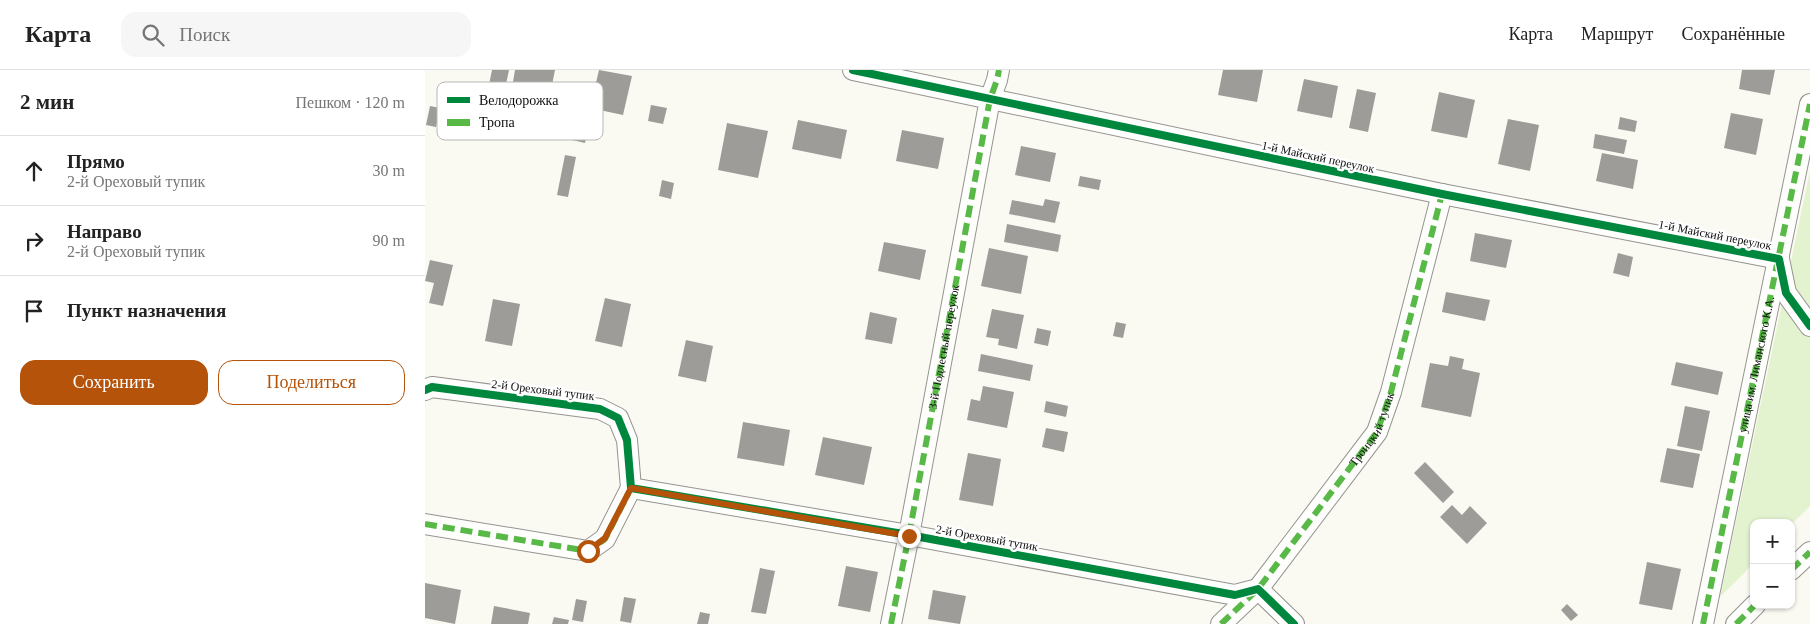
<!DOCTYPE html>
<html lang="ru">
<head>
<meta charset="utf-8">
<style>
  :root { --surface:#fff; --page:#f6f6f6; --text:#222; --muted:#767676; --line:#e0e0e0; --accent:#b45309 }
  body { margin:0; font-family:"Times New Roman",serif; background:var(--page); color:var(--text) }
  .controls { position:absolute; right:15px; bottom:15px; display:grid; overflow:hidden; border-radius:10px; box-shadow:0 1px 4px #0004 }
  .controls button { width:45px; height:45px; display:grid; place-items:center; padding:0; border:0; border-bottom:1px solid var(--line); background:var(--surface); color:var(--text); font:25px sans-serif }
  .stop { position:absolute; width:15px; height:15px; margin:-11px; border:4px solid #b45309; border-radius:50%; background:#fff }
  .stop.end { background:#b45309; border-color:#fff; box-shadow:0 1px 5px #0008 }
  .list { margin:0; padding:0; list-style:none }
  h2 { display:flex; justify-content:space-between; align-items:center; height:65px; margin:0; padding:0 20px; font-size:21px }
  h2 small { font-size:16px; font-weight:400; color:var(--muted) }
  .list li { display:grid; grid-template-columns:32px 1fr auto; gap:15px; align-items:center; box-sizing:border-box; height:70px; padding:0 20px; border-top:1px solid var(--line) }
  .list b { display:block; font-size:19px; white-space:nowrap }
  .list p { margin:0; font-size:16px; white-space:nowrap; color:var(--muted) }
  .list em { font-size:16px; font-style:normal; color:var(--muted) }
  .actions { display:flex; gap:10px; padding:15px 20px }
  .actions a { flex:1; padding:11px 0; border:1px solid var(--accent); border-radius:15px; text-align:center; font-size:18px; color:var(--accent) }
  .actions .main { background:var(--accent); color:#fff }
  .icon { flex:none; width:28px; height:28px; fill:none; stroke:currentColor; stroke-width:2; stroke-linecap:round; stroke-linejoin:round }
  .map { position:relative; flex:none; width:1385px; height:554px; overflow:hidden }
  header { display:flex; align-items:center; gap:30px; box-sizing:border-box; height:70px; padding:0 25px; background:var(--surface); border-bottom:1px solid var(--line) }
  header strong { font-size:24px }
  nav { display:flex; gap:28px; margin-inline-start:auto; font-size:18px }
  .search { width:350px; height:45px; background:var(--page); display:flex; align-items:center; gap:12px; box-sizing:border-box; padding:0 18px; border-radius:15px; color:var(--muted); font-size:19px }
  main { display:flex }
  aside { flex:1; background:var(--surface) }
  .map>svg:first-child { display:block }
</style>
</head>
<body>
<header>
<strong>Карта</strong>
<div class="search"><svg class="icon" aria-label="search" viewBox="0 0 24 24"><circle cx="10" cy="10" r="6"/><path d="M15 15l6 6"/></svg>Поиск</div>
<nav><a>Карта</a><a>Маршрут</a><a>Сохранённые</a></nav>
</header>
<main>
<aside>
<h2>2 мин<small>Пешком · 120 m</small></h2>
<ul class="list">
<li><svg class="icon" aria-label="ahead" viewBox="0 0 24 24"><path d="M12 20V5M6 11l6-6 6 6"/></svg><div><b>Прямо</b><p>2-й Ореховый тупик</p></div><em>30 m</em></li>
<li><svg class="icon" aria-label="right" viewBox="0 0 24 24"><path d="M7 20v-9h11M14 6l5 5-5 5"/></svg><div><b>Направо</b><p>2-й Ореховый тупик</p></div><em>90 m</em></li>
<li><svg class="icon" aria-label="arrive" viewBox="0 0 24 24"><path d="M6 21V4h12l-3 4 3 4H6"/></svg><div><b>Пункт назначения</b></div></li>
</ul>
<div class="actions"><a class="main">Сохранить</a><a>Поделиться</a></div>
</aside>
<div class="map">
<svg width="1385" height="554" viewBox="0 0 1385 554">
  <rect width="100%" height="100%" fill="#fbfaf2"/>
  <path fill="#e3f3d0" d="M1385 101V436L1366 455V453H1329V493L1295 527Z"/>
  <g fill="#9e9c98">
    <path d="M67 0H84L74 48 58 44Z"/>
    <path d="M90 0H130L126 20 88 12Z"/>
    <path d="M174 0 207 6 198 45 165 38Z"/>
    <path d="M798 0H838L832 32 793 25Z"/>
    <path d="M1317 0H1350L1345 25 1314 19Z"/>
    <path d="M879 9 913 16 907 48 872 41Z"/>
    <path d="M932 19 951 23 943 62 924 58Z"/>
    <path d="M1014 22 1050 30 1042 68 1006 61Z"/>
    <path d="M226 35 242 38 238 54 223 51Z"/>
    <path d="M5 36 15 38 11 57 1 55Z"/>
    <path d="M153 42 166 44 160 73 147 70Z"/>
    <path d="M1306 43 1338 49 1331 85 1299 78Z"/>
    <path d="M1195 47 1212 51 1210 62 1193 59Z"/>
    <path d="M1083 49 1114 55 1105 101 1073 94Z"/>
    <path d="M373 50 422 60 416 89 367 79Z"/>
    <path d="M302 53 343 61 333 108 293 100Z"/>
    <path d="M477 60 519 68 513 99 471 91Z"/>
    <path d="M1170 64 1202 70 1199 84 1168 78Z"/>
    <path d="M596 76 631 83 625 112 590 105Z"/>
    <path d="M1177 83 1213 90 1208 119 1171 111Z"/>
    <path d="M140 85 151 87 143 127 132 125Z"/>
    <path d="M655 106 676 110 674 120 653 116Z"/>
    <path d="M237 110 249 113 246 129 234 126Z"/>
    <path d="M620 129 635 132 630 153 584 144 587 130 618 136Z"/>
    <path d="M582 154 636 165 633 182 579 172Z"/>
    <path d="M1050 163 1087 170 1081 198 1045 191Z"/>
    <path d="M459 172 501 180 495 210 453 201Z"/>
    <path d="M564 178 603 186 596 224 556 216Z"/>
    <path d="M1193 183 1208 187 1204 207 1188 203Z"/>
    <path d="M5 190 28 195 18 236 4 233 9 213 0 211Z"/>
    <path d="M1021 222 1065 230 1060 251 1017 242Z"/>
    <path d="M180 228 206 234 197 277 170 271Z"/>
    <path d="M68 229 95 234 87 276 60 271Z"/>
    <path d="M567 239 599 245 592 279 573 275 574 269 561 267Z"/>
    <path d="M445 242 472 248 467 274 440 269Z"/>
    <path d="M691 252 701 254 698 268 688 266Z"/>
    <path d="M612 258 626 261 623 276 609 273Z"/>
    <path d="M261 270 288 276 281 312 253 306Z"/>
    <path d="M556 284 608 295 605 311 553 301Z"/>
    <path d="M1025 286 1039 289 1037 299 1055 303 1046 347 996 337 1005 293 1023 296Z"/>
    <path d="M1251 292 1298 302 1293 325 1246 315Z"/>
    <path d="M558 316 589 322 582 358 542 350 546 329 555 331Z"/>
    <path d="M621 331 643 336 641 347 619 342Z"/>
    <path d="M1260 336 1285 341 1277 381 1252 376Z"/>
    <path d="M318 352 365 360 359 396 312 388Z"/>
    <path d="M621 358 643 362 639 382 617 377Z"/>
    <path d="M398 367 447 377 439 415 390 405Z"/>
    <path d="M1242 378 1275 384 1268 418 1235 412Z"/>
    <path d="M543 383 576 389 568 436 534 430Z"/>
    <path d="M1000 392 1029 422 1018 433 989 403Z"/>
    <path d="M1027 435 1037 445 1045 436 1062 453 1042 474 1015 447Z"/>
    <path d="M1222 492 1256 499 1247 540 1214 534Z"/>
    <path d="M421 496 453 502 445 542 413 536Z"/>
    <path d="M335 498 350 501 341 544 326 542Z"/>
    <path d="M0 513 36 520 30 554 0 548Z"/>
    <path d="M508 520 541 526 535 554 503 549Z"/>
    <path d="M199 527 211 529 206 553 195 551Z"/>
    <path d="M151 529 162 531 158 552 147 550Z"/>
    <path d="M1142 534 1153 545 1146 551 1136 540Z"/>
    <path d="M69 536 105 543 103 554H66Z"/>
    <path d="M275 542 285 544 283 554H272Z"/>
    <path d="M129 547 144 550 143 554H127Z"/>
  </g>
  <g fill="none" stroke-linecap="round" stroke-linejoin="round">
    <defs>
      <g id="minor">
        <path d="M428 0 1017 124 1354 189 1361 223 1385 256"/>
        <path d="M0 320 7 317 175 339 193 348 202 370 206 418 484 465 810 525 833 519 869 554"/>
        <path d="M0 454 163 481 180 469 206 418"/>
        <path d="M1366 500 1385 482"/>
        <path id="s1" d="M466 554 484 465 565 29 572 10 574 0"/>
        <path id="s2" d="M796 554 833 519 952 362 966 322 1017 124"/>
        <path id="s3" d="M1278 554 1385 34"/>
        <path d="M1311 554 1330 535"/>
      </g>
    </defs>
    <use href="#minor" stroke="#959491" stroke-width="22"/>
    <use href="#minor" stroke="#fefefd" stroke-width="20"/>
    <g stroke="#58b947" stroke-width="6" stroke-dasharray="12 6" stroke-linecap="butt">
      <path d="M0 454 163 481 180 469 206 418"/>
      <path d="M1366 500 1385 482"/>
      <path d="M466 554 484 465 565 29 572 10 574 0"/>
      <path d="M796 554 833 519 952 362 966 322 1017 124"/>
      <path d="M1278 554 1385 34"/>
      <path d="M1311 554 1330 535"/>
    </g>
    <defs>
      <g id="cycleway">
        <path d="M428 0 1017 124 1354 189 1361 223 1385 256"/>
        <path d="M0 320 7 317 175 339 193 348 202 370 206 418 484 465 810 525 833 519 869 554"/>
      </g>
    </defs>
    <use href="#cycleway" stroke="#fff" stroke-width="11"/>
    <use href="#cycleway" stroke="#00873e" stroke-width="8"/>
  </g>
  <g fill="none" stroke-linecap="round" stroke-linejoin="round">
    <path stroke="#b45309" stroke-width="6" d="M163 481 180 468 206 418 484 466"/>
  </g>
  <g text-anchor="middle" stroke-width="5" stroke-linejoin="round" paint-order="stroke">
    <g font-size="12" fill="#0e0e0e" stroke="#fff">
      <text transform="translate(893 87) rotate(12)" y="4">1-й Майский переулок</text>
      <text transform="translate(1290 165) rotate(11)" y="4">1-й Майский переулок</text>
      <text dy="4" stroke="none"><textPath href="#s1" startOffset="282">3-й Подлесный переулок</textPath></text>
      <text dy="4" stroke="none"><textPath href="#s3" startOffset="265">улица им. Лиманского К.А.</textPath></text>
      <text transform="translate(118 320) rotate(7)" y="4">2-й Ореховый тупик</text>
      <text dy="4" stroke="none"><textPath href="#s2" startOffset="248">Троицкий тупик</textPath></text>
      <text transform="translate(562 468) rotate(10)" y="4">2-й Ореховый тупик</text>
    </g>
  </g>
  <rect x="12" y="12" width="166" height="58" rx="8" fill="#fff" stroke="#b7b7b7" stroke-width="1"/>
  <rect x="22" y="27" width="23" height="6" fill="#00873e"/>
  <rect x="22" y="49" width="23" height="7" fill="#58b947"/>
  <g font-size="14" fill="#0e0e0e">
    <text x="54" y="35">Велодорожка</text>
    <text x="54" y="57">Тропа</text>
  </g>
</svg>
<div class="controls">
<button>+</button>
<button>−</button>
</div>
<div class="stop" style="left:163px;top:481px"></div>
<div class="stop end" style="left:484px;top:466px"></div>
</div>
</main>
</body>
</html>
